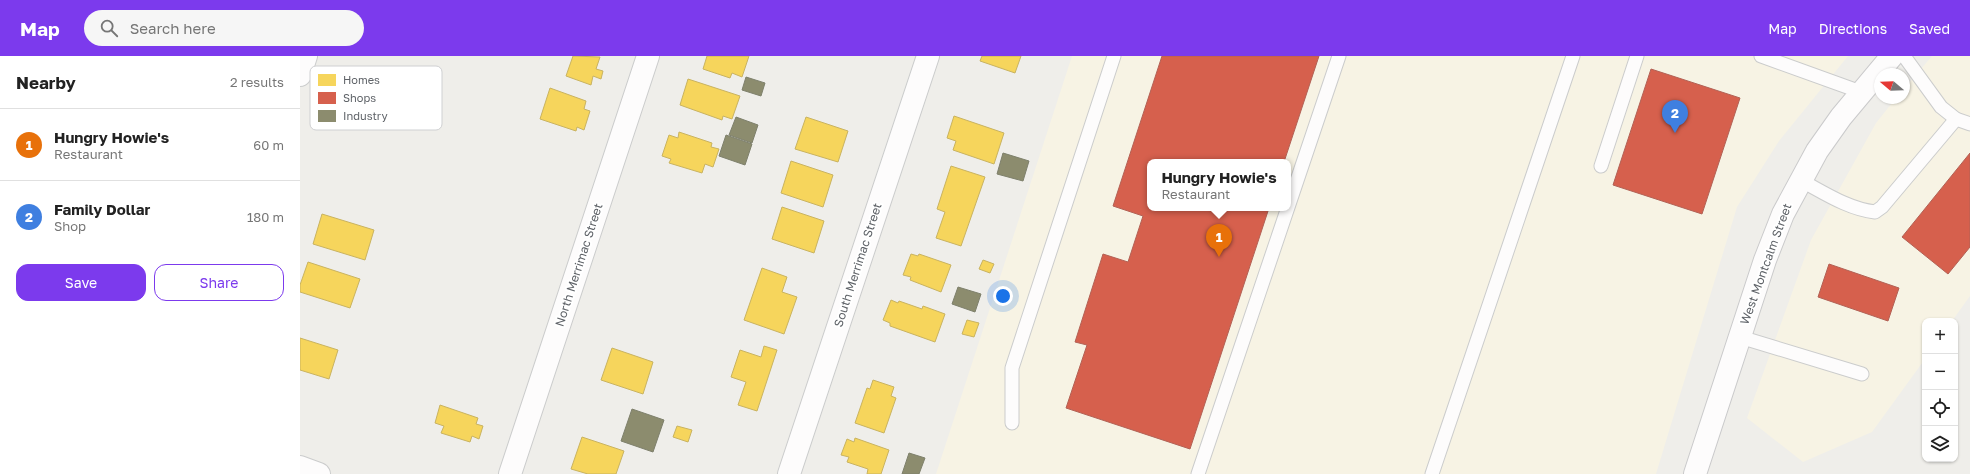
<!DOCTYPE html>
<html lang="en">
<head>
<meta charset="utf-8">
<style>
  :root { --surface:#fff; --page:#f6f6f6; --text:#222; --muted:#767676; --line:#e0e0e0; --accent:#7c3aed }
  body { margin:0; font-family:"Golos Text",sans-serif; background:var(--page); color:var(--text) }
  .controls { position:absolute; right:12px; bottom:12px; display:grid; overflow:hidden; border-radius:8px; box-shadow:0 1px 3px #0004 }
  .controls button { width:36px; height:36px; display:grid; place-items:center; padding:0; border:0; border-bottom:1px solid var(--line); background:var(--surface); color:var(--text); font:20px sans-serif }
  .compass { position:absolute; left:1574px; top:12px; width:36px; height:36px; border-radius:50%; background:var(--surface); box-shadow:0 1px 3px #0004; rotate:289deg }
  .you { position:absolute; left:703px; top:240px; width:14px; height:14px; margin:-10px; border:3px solid #fff; border-radius:50%; background:#1a73e8; box-shadow:0 0 0 6px #1a73e833 }
  .badge { display:grid; place-items:center; width:26px; height:26px; border-radius:50%; background:var(--accent); color:#fff; font-size:13px; font-weight:700 }
  .pin { position:absolute; translate:-50% -33px; filter:drop-shadow(0 1px 2px #0008) }
  .pin::after { content:''; position:absolute; top:21px; width:14px; height:12px; background:inherit; clip-path:polygon(0 0,100% 0,50% 100%) }
  .popup { position:absolute; left:847px; top:103px; width:144px; height:52px; box-sizing:border-box; display:grid; place-content:center; border-radius:8px; background:var(--surface); filter:drop-shadow(0 1px 3px #0005); font-size:13px; white-space:nowrap; color:var(--muted) }
  .popup b { font-size:15px; color:var(--text) }
  .popup::after { content:''; position:absolute; left:50%; top:100%; margin-left:-8px; border:8px solid transparent; border-top-color:var(--surface) }
  .list { margin:0; padding:0; list-style:none }
  h2 { display:flex; justify-content:space-between; align-items:center; height:52px; margin:0; padding:0 16px; font-size:17px }
  h2 small { font-size:13px; font-weight:400; color:var(--muted) }
  .list li { display:grid; grid-template-columns:26px 1fr auto; gap:12px; align-items:center; box-sizing:border-box; height:72px; padding:0 16px; border-top:1px solid var(--line) }
  .list b { display:block; font-size:15px; white-space:nowrap }
  .list p { margin:0; font-size:13px; white-space:nowrap; color:var(--muted) }
  .list em { font-size:13px; font-style:normal; color:var(--muted) }
  .actions { display:flex; gap:8px; padding:12px 16px }
  .actions a { flex:1; padding:9px 0; border:1px solid var(--accent); border-radius:12px; text-align:center; font-size:14px; color:var(--accent) }
  .actions .main { background:var(--accent); color:#fff }
  .icon { flex:none; width:22px; height:22px; fill:none; stroke:currentColor; stroke-width:2; stroke-linecap:round; stroke-linejoin:round }
  .map { position:relative; flex:none; width:1670px; height:418px; overflow:hidden }
  header { display:flex; align-items:center; gap:24px; box-sizing:border-box; height:56px; padding:0 20px; background:var(--accent); color:#fff }
  header strong { font-size:19px }
  nav { display:flex; gap:22px; margin-inline-start:auto; font-size:14px }
  .search { width:280px; height:36px; background:var(--page); display:flex; align-items:center; gap:10px; box-sizing:border-box; padding:0 14px; border-radius:22px; color:var(--muted); font-size:15px }
  main { display:flex }
  aside { flex:1; background:var(--surface) }
  .map>svg:first-child { display:block }
</style>
</head>
<body>
<header>
<strong>Map</strong>
<div class="search"><svg class="icon" aria-label="search" viewBox="0 0 24 24"><circle cx="10" cy="10" r="6"/><path d="M15 15l6 6"/></svg>Search here</div>
<nav><a>Map</a><a>Directions</a><a>Saved</a></nav>
</header>
<main>
<aside>
<h2>Nearby<small>2 results</small></h2>
<ul class="list">
<li><span class="badge" style="background:#e8710a">1</span><div><b>Hungry Howie's</b><p>Restaurant</p></div><em>60 m</em></li>
<li><span class="badge" style="background:#3f7fe0">2</span><div><b>Family Dollar</b><p>Shop</p></div><em>180 m</em></li>
</ul>
<div class="actions"><a class="main">Save</a><a>Share</a></div>
</aside>
<div class="map">
<svg width="1670" height="418" viewBox="0 0 1670 418">
  <rect width="100%" height="100%" fill="#efeeea"/>
  <g fill="#f7f3e4" fill-rule="evenodd">
    <path d="M772 0H1548L1479 85 1437 151 1356 418H636ZM850 106H988V152H850Z"/>
    <path d="M1632 0H1670V240L1652 265H1625V303L1572 376 1503 406 1447 362 1511 184 1576 67 1596 42H1604V33Z"/>
  </g>
  <g fill="#f6d55c" stroke="#c9b360">
    <path d="M273 0 300 1 296 13 303 15 301 23 293 20 291 29 266 20Z"/>
    <path d="M407 0H449L442 21 432 17 430 22 403 13Z"/>
    <path d="M682 0H721L715 17 680 5Z"/>
    <path d="M50 13 106 30 97 61 40 44Z"/>
    <path d="M388 23 440 40 432 63 423 60 422 64 380 49Z"/>
    <path d="M250 32 286 45 284 53 290 55 284 74 277 71 276 75 240 63Z"/>
    <path d="M654 60 704 77 694 108 653 94 656 85 647 82Z"/>
    <path d="M506 61 548 75 538 106 495 93Z"/>
    <path d="M379 76 412 87 411 91 419 93 413 111 405 108 402 117 369 107 371 103 362 100 369 79 378 82Z"/>
    <path d="M491 105 533 119 523 151 481 137Z"/>
    <path d="M651 110 685 121 661 190 636 182 645 156 637 153Z"/>
    <path d="M482 151 524 165 514 197 472 183Z"/>
    <path d="M22 158 74 174 65 204 13 188Z"/>
    <path d="M611 198 618 200 619 198 651 209 641 236 610 224 611 221 603 219Z"/>
    <path d="M683 204 694 208 690 217 679 213Z"/>
    <path d="M8 206 60 223 50 252 0 236V229Z"/>
    <path d="M462 212 487 221 482 236 497 241 484 278 444 264Z"/>
    <path d="M591 244 598 247 599 245 622 253 623 250 645 258 635 286 590 270V267L583 264Z"/>
    <path d="M667 264 679 267 674 281 662 278Z"/>
    <path d="M0 282 38 294 29 323 0 314Z"/>
    <path d="M464 290 477 294 457 355 438 349 446 326 431 321 440 294 461 301Z"/>
    <path d="M312 292 353 306 343 338 301 324Z"/>
    <path d="M573 324 594 331 591 340 596 342 584 377 555 367 567 332 570 333Z"/>
    <path d="M140 349 178 362 176 368 183 370 179 383 172 380 170 386 141 377 144 370 135 367Z"/>
    <path d="M377 370 392 374 388 386 373 381Z"/>
    <path d="M282 381 324 395 316 418H288L271 413Z"/>
    <path d="M555 382 589 394 581 418H567L568 413 547 406 549 401 541 399 547 383 554 386Z"/>
  </g>
  <g fill="#d6604d" stroke="#b26155">
    <path d="M862 0H1019L984 106H850V152H969L890 393 766 352 787 289 775 286 803 198 828 206 843 160 813 150Z"/>
    <path d="M1351 13 1440 42 1402 158 1313 129Z"/>
    <path d="M1670 97V191L1648 218 1602 181Z"/>
    <path d="M1529 208 1599 232 1588 265 1518 241Z"/>
  </g>
  <g fill="#8c8c6e" stroke="#7e806c">
    <path d="M446 21 465 27 461 40 442 34Z"/>
    <path d="M436 61 458 69 452 87 429 79Z"/>
    <path d="M426 79 452 88 445 109 419 100Z"/>
    <path d="M703 97 729 105 723 125 697 118Z"/>
    <path d="M658 231 681 238 675 256 652 248Z"/>
    <path d="M332 353 364 364 353 396 321 385Z"/>
    <path d="M609 397 625 402 619 418H602Z"/>
  </g>
  <g fill="none" stroke-linecap="round" stroke-linejoin="round">
    <defs>
      <g id="lane">
        <path d="M1461 0 1561 36"/>
        <path d="M1604 0 1641 51 1656 63 1670 68"/>
        <path d="M1301 110 1337 0"/>
        <path d="M1500 124C1523 136 1548 153 1575 156L1582 151 1656 63"/>
        <path d="M1440 281 1562 318"/>
        <path d="M712 367V312L814 0"/>
        <path d="M898 418 1039 0"/>
        <path d="M1132 418 1273 0"/>
      </g>
      <g id="street">
        <path d="M0 19 6 0"/>
        <path d="M0 411 19 418"/>
        <path d="M210 418 348 0"/>
        <path d="M489 418 628 0"/>
      </g>
      <path id="secondary" d="M1395 418 1465 204 1483 158 1517 95 1541 61 1592 0"/>
    </defs>
    <use href="#lane" stroke="#cbcccc" stroke-width="15"/>
    <use href="#street" stroke="#cbcccc" stroke-width="24"/>
    <use href="#secondary" stroke="#cacacb" stroke-width="24"/>
    <use href="#lane" stroke="#fdfcfc" stroke-width="13"/>
    <use href="#street" stroke="#fdfcfc" stroke-width="22"/>
    <use href="#secondary" stroke="#fdfcfc" stroke-width="22"/>
  </g>
  <g text-anchor="middle" stroke-width="4" stroke-linejoin="round" paint-order="stroke">
    <g font-size="12" fill="#5f6368" stroke="#fff">
      <text transform="translate(1466 208) rotate(-70)" y="4">West Montcalm Street</text>
      <text transform="translate(279 209) rotate(-72)" y="4">North Merrimac Street</text>
      <text transform="translate(558 209) rotate(-72)" y="4">South Merrimac Street</text>
    </g>
  </g>
  <rect x="10" y="10" width="132" height="64" rx="6" fill="#fff" stroke="#cfd0d2" stroke-width="1"/>
  <rect x="18" y="18" width="18" height="12" fill="#f6d55c"/>
  <rect x="18" y="36" width="18" height="12" fill="#d6604d"/>
  <rect x="18" y="54" width="18" height="12" fill="#8c8c6e"/>
  <g font-size="11" fill="#5f6368">
    <text x="43" y="28">Homes</text>
    <text x="43" y="46">Shops</text>
    <text x="43" y="64">Industry</text>
  </g>
</svg>
<div class="controls">
<button>+</button>
<button>−</button>
<button><svg class="icon" aria-label="locate" viewBox="0 0 24 24"><circle cx="12" cy="12" r="6"/><path d="M12 2v4M12 18v4M2 12h4M18 12h4"/></svg></button>
<button><svg class="icon" aria-label="layers" viewBox="0 0 24 24"><path d="M12 4l9 5-9 5-9-5zM3 14l9 5 9-5"/></svg></button>
</div>
<svg class="compass" viewBox="-18 -18 36 36"><path d="M0-13l5 13h-10z" fill="#e53935"/><path d="M0 13l5-13h-10z" fill="#767676"/></svg>
<div class="you"></div>
<div class="pin badge" style="left:919px;top:201px;background:#e8710a">1</div>
<div class="popup"><b>Hungry Howie's</b>Restaurant</div>
<div class="pin badge" style="left:1375px;top:77px;background:#3f7fe0">2</div>
</div>
</main>
</body>
</html>
